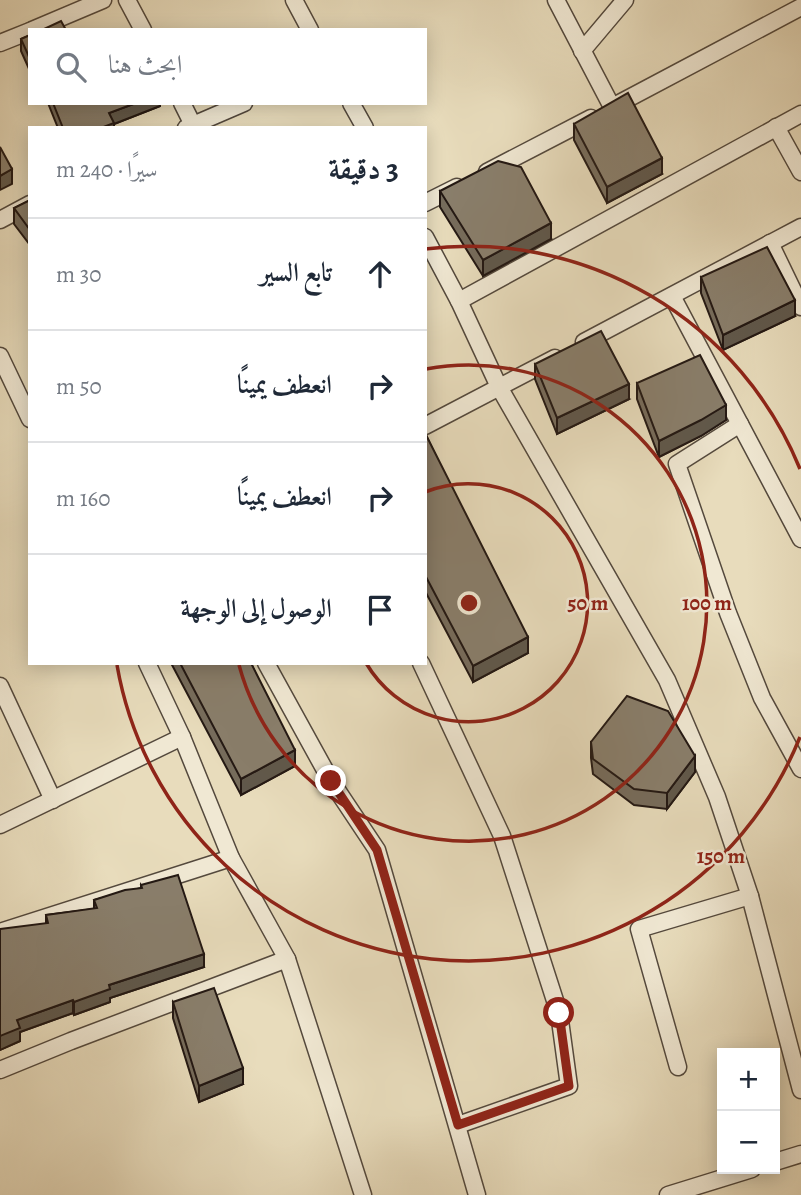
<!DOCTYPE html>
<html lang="ar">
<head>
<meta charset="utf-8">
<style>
  :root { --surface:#fff; --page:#f2f2f3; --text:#1f2937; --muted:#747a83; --line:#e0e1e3 }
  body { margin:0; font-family:Alegreya,Amiri,serif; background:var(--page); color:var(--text); direction:rtl }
  .controls { position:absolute; right:21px; bottom:21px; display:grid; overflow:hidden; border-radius:0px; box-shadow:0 4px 18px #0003 }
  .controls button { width:63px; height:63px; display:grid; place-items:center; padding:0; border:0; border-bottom:2px solid var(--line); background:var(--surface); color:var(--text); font:35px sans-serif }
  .stop { position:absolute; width:21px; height:21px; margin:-16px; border:5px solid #8f2418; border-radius:50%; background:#fff }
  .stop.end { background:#8f2418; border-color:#fff; box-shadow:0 2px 7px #0008 }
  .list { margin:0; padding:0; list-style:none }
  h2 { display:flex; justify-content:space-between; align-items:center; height:91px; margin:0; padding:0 28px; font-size:30px }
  h2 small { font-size:23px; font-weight:400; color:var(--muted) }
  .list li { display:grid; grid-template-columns:46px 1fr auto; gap:21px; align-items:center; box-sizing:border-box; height:112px; padding:0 28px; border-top:2px solid var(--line) }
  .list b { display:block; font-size:26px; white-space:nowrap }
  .list em { font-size:23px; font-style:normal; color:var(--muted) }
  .icon { flex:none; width:38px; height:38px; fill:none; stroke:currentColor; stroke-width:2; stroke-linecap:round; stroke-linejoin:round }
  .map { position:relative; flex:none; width:801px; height:1195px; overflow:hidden; direction:ltr }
  .search { position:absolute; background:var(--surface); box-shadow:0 4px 18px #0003; left:28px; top:28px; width:399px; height:77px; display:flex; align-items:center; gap:18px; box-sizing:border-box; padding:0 24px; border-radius:0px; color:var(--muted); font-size:26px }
  .panel { position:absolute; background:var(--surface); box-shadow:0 4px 18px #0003; left:28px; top:126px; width:399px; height:539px; border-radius:0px; direction:rtl }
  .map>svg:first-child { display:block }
</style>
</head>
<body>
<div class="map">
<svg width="801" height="1195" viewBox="0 0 801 1195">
  <rect width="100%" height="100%" fill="#e8dcbc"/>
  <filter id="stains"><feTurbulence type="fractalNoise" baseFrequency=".00286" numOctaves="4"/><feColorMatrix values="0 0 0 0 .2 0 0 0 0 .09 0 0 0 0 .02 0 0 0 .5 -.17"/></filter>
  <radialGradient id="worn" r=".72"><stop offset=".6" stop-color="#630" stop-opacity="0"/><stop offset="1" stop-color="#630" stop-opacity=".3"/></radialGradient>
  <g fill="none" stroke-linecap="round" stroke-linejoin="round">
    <defs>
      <g id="street">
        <path d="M127 0 143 30"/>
        <path d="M294 0 310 30"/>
        <path d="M556 0 612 107"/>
        <path d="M32 30 103 0"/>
        <path d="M0 43 30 31"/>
        <path d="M582 51 625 0"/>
        <path d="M182 103 193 125"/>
        <path d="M351 103 365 128"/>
        <path d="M614 106 801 7"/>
        <path d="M776 127 801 172"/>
        <path d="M186 128 244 103"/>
        <path d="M487 172 591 118"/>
        <path d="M425 203 457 187"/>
        <path d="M0 220 30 204"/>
        <path d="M425 237 459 301 499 387 667 680 717 797 750 896 801 1090"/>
        <path d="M770 243 801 307"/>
        <path d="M672 296 801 539"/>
        <path d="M459 301 801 114"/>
        <path d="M584 342 801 227"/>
        <path d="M0 356 30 419"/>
        <path d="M740 424 677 464 728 613 762 698 801 769"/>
        <path d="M425 426 555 358"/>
        <path d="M147 663 182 737 231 858 287 959 363 1195"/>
        <path d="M266 663 331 781 377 850 477 1195"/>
        <path d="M421 663 502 836 559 1013 569 1086 458 1125"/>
        <path d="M0 686 53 800"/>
        <path d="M0 825 182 737"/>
        <path d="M0 932 231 858"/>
        <path d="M678 1067 639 929 750 896"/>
        <path d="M0 1070 71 1041 287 959"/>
        <path d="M775 1162 801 1154"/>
        <path d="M668 1195 752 1169"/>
      </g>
    </defs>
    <use href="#street" stroke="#54493d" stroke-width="19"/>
    <use href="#street" stroke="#f0e8d3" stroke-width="16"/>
  </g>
  <g fill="#766c5c" stroke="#231813" stroke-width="2">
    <path d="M30 35V71L21 51V39Z"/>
    <path d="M48 103H160V106L114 124V128H58Z"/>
    <path d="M574 124 662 174 607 203 574 140Z"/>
    <path d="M440 191 551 239 483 276 440 207Z"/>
    <path d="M30 200V245L14 224V208Z"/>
    <path d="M701 277 795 316 723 350 701 293Z"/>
    <path d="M535 364 629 399 557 434 535 379Z"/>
    <path d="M637 383 726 420 701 436 659 457 637 399Z"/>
    <path d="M425 433 528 653 473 682 425 591Z"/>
    <path d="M171 663H251L295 766 241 795Z"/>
    <path d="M591 742 695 772 667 809 634 805 593 774 591 758Z"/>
    <path d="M141 885 204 967 110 998V1002L74 1015 73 1013 20 1032V1041L0 1050 46 923V915L94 909V900L141 888Z"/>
    <path d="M173 1002 243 1084 199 1102 173 1018Z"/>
  </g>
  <g fill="#60584b" stroke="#231813" stroke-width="2">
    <path d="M136 103H160V106L114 124V128H101L109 113Z"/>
    <path d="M662 158V174L607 203V187Z"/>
    <path d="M12 169V184L0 190V176Z"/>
    <path d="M551 223V239L483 276V260Z"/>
    <path d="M795 300V316L723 350V335Z"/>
    <path d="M629 384V399L557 434V418Z"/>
    <path d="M726 405V420L701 436 659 457V441Z"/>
    <path d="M528 637V653L473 682V666Z"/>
    <path d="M295 750V766L241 795V779Z"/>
    <path d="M695 756V772L667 809V793Z"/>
    <path d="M204 954V967L110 998V1002L74 1015V1002L109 985Z"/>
    <path d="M73 1000V1013L20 1032V1041L0 1050V1036L17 1020Z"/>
    <path d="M243 1068V1084L199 1102V1086Z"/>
  </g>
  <g fill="#897e6b" stroke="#231813" stroke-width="2">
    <path d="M61 21 66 30H42Z"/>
    <path d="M30 35V59L21 39Z"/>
    <path d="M628 93 662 158 607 187 574 124Z"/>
    <path d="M53 103H136L109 113 114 123 101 128H63Z"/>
    <path d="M0 147 12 169 0 176Z"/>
    <path d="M498 161 521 167 551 223 483 260 440 191Z"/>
    <path d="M30 200V230L14 208Z"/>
    <path d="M767 247 795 300 723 335 701 277Z"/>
    <path d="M601 331 629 384 557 418 535 364Z"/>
    <path d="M700 355 726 405 701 420 659 441 637 383Z"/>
    <path d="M425 433 528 637 473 666 425 575Z"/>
    <path d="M180 663H251L295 750 241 779Z"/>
    <path d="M627 696 668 711 695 756 667 793 634 789 593 759 591 742Z"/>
    <path d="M178 875 204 954 109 985 110 989 74 1002 73 1000 17 1020 20 1028 0 1036V929L48 923 46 915 97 908 94 900 125 890 142 888 141 885Z"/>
    <path d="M214 988 243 1068 199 1086 173 1002Z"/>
  </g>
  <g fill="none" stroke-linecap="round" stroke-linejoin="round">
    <path stroke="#8f2418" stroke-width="9" d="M331 781 377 850 458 1125 569 1086 559 1013"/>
  </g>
  <g fill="none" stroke="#8f2418" stroke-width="3.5">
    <path d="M425 492A119 119 0 1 1 366 663"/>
    <path d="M426 369A238 238 0 1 1 239 665"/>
    <path d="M800 737A357 357 0 0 1 117 665M425 249A357 357 0 0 1 800 469"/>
  </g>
  <circle cx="469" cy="603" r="10" fill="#8f2418" stroke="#f0e8d3" stroke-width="3.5"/>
  <g font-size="21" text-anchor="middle" font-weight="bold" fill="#8f2418" stroke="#f0e8d3" stroke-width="5" stroke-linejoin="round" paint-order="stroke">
    <text x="588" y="610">50 m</text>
    <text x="707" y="610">100 m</text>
    <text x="721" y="863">150 m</text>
  </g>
  <rect width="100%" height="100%" filter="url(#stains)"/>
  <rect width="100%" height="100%" fill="url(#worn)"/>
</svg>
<div class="controls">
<button>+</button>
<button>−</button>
</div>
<div class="stop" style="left:559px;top:1013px"></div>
<div class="stop end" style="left:331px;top:781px"></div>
<div class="search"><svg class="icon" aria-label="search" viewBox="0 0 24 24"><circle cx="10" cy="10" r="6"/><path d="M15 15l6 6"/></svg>ابحث هنا</div>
<section class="panel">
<h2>3 دقيقة<small>سيرًا · 240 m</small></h2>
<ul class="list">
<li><svg class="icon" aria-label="ahead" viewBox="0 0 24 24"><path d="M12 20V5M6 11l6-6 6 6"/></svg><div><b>تابع السير</b></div><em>30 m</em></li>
<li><svg class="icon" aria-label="right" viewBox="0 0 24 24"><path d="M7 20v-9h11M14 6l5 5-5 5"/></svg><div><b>انعطف يمينًا</b></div><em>50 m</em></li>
<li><svg class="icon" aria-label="right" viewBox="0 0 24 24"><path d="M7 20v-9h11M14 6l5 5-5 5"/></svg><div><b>انعطف يمينًا</b></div><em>160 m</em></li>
<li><svg class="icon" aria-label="arrive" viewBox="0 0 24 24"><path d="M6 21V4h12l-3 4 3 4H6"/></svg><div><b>الوصول إلى الوجهة</b></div></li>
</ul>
</section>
</div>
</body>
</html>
